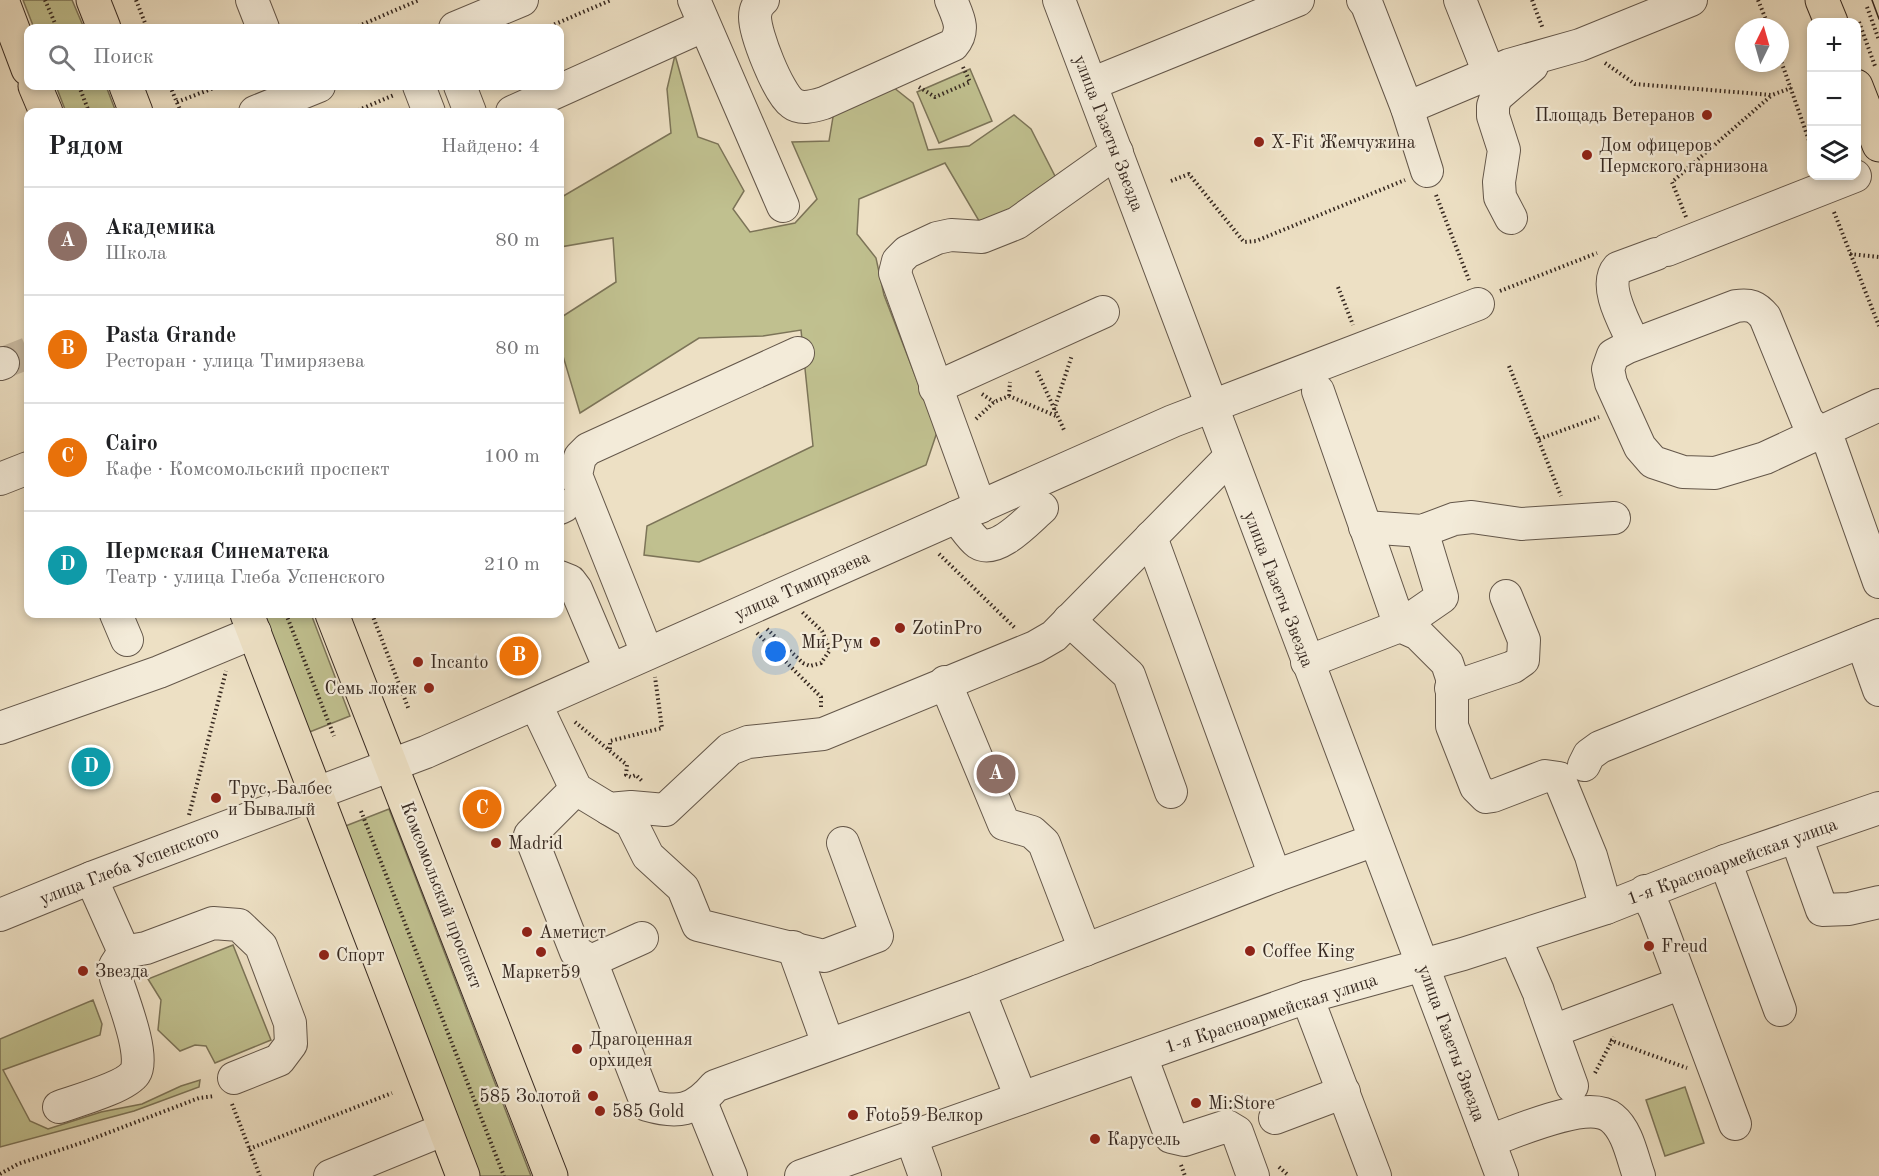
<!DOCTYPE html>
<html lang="ru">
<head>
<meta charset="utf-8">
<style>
  :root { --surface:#fff; --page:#f2f2f2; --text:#202124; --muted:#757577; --line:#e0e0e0; --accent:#7c3aed }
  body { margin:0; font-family:"Old Standard TT",serif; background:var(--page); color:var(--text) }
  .controls { position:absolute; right:18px; top:18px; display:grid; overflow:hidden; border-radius:12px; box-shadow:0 3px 9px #0003 }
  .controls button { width:54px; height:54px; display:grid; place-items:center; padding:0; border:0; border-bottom:2px solid var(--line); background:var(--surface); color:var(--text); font:30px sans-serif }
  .compass { position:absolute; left:1735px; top:18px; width:54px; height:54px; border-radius:50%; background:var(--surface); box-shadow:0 3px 9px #0003; rotate:5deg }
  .you { position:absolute; left:776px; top:652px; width:21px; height:21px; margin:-15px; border:4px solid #fff; border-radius:50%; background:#1a73e8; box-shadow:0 0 0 9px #1a73e833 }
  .badge { display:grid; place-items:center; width:39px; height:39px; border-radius:50%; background:var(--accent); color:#fff; font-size:20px; font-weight:700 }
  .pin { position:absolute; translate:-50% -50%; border:3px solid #fff; box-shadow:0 2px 6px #0006 }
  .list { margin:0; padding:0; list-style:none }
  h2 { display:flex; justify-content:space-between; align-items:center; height:78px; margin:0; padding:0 24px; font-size:26px }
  h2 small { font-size:20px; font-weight:400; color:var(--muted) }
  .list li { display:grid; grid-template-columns:39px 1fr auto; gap:18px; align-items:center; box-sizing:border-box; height:108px; padding:0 24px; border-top:2px solid var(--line) }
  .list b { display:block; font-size:22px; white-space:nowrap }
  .list p { margin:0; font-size:20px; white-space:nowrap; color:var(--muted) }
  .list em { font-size:20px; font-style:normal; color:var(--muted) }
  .icon { flex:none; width:33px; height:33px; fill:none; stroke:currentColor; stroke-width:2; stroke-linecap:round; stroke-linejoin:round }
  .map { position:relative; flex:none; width:1879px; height:1176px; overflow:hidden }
  .search { position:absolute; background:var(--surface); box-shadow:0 3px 9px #0003; left:24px; top:24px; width:540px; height:66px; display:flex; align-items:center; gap:15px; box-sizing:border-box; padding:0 21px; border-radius:12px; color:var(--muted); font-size:22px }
  .panel { position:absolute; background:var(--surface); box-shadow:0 3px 9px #0003; left:24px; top:108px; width:540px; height:510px; border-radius:12px }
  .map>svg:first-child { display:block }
</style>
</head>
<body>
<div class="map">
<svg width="1879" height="1176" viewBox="0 0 1879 1176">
  <rect width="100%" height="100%" fill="#ede0c4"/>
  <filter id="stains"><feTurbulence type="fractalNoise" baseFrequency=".00333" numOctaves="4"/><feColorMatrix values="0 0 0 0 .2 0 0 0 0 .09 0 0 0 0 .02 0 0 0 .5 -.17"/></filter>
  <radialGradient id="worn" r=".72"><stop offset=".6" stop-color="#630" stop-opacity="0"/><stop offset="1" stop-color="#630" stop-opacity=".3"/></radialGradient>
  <g fill="#c0c08f" stroke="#7c7458" stroke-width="1.5">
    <path d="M23 0H72L84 28H34Z"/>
    <path d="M675 55 698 137 718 144 744 191 733 209 750 232 795 223 817 199 792 142 829 141 834 111 893 87 913 103 928 150 969 146 1014 115 1031 129 1058 182 982 226 945 163 859 199 857 234 876 258 884 295 937 432 926 465 699 562 644 555 647 526 813 446 801 330 763 336 699 338 580 413 560 346V318L616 282 613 238 560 247V198L671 133 667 89Z"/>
    <path d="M970 69 992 121 939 143 917 92Z"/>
    <path d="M56 86H106L116 112H66Z"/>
    <path d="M261 614H311L350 716 307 733Z"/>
    <path d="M389 809 531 1176H479L343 827Z"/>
    <path d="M233 945 271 1040 215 1063 206 1046 195 1045 180 1051 158 1030 161 1000 148 979Z"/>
    <path d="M93 1000 102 1024 100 1035 3 1070 30 1121 48 1129 101 1112 142 1104 181 1086 200 1080 199 1087 134 1111 0 1147V1039Z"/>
    <path d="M1685 1087 1704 1143 1665 1156 1646 1100Z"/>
  </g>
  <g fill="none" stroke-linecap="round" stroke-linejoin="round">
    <path stroke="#c9bba3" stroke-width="32" stroke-dasharray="32 16" stroke-linecap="butt" d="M3 363 28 353"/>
    <defs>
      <g id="minor">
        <path d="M252 0 263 28"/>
        <path d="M694 0 783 206"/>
        <path d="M763 0C758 4 755 10 755 17 755 34 778 93 792 103 801 110 814 106 824 103L953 45C966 30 958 17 951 0"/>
        <path d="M1059 0 1502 1176"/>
        <path d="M1363 0 1367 5 1407 108 1427 171"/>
        <path d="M1460 0 1489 73"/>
        <path d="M455 28 522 0"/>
        <path d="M1091 84 1298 0"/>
        <path d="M419 86 429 112"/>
        <path d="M460 86 470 112"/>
        <path d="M1407 108 1509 65 1580 45 1691 0"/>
        <path d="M255 112 319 86"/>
        <path d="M512 112 703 26"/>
        <path d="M1511 218 1500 197 1499 182 1504 150 1493 116V106L1496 97 1532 66"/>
        <path d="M1667 250 1855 176"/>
        <path d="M1634 344C1626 325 1602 286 1618 268L1656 254"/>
        <path d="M0 364 3 363"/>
        <path d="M935 388 1103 312"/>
        <path d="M1318 391 1400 626 1442 597 1422 531"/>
        <path d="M1879 405 1765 458 1715 473 1683 472 1653 462 1640 447 1611 383 1608 369 1613 355 1628 347 1736 306C1750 304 1756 306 1765 317L1807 420 1830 444 1879 582"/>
        <path d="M0 479 28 468"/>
        <path d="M980 507 895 273 898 261 907 252 937 238 951 235 982 237 1017 223 1117 152"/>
        <path d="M560 508 564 506"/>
        <path d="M956 517C963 525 970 537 978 543 997 555 1029 519 1042 508"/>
        <path d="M1365 527 1422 531 1454 519 1472 517 1521 524 1614 518"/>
        <path d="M1151 537 1275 876"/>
        <path d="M560 577 570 581 576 589 610 669"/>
        <path d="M116 614 127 640"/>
        <path d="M1069 620 1129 675 1171 792"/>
        <path d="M1862 642 1879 690"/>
        <path d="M647 653 576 475 580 457 588 449 798 353"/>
        <path d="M1307 662 1400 626 1418 634 1447 663 1452 678V726L1476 787 1486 797 1493 796 1545 776 1559 778 1591 856 1606 908"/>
        <path d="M945 682 1004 824 1032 832 1044 843 1085 950"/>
        <path d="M1451 688 1513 667 1523 660 1524 640 1506 596"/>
        <path d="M536 705 576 789 609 809 631 807 665 810 730 749 748 742 823 734 1035 647 1054 636 1229 458"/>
        <path d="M0 728 159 672 255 632"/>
        <path d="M1584 765 1589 755 1600 747 1879 635"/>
        <path d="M576 789 530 835 576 952 591 961 647 1105C678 1114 694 1111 715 1086L979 991 1275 876 1375 840"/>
        <path d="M609 809 631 822 648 856 683 888 698 925 824 956 877 936 843 843"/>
        <path d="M1796 837 1822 910 1849 909 1879 902"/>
        <path d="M1725 861 1780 1010"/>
        <path d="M91 878 124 952 146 948 213 923 239 925 261 946 290 1023 291 1044 279 1060 234 1078"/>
        <path d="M1645 891 1655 910 1735 1124"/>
        <path d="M0 915 91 878 426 752 1173 421 1478 304"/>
        <path d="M1515 938 1538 991"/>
        <path d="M793 947 828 1044"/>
        <path d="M591 961 642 938"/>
        <path d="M979 991 1021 1098"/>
        <path d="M1307 997 1375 1176"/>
        <path d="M1540 997 1572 1086"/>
        <path d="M1553 1031 1682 983"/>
        <path d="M1141 1056 1171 1137 1184 1140 1227 1126 1237 1132 1253 1176"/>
        <path d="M701 1102 731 1176"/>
        <path d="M59 1107C76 1101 126 1087 135 1073 146 1057 122 997 116 978L115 966 124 952"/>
        <path d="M1275 1118 1344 1092"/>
        <path d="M911 1137 925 1176"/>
        <path d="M1489 1141C1516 1132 1588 1098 1612 1118 1628 1131 1632 1157 1639 1176"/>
        <path d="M330 1176 445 1129"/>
        <path d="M801 1176 1307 997 1463 954 1606 908 1725 861 1879 808"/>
      </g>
      <g id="major">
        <path d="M2 0 28 69"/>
        <path d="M93 0 104 28"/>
        <path d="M1822 0 1831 22"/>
        <path d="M35 86 46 112"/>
        <path d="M126 86 136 112"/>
        <path d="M1856 86 1879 145"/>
        <path d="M247 614 463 1176"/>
        <path d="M332 614 551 1176"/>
      </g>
    </defs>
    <use href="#minor" stroke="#64574a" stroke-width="34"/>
    <use href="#major" stroke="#372921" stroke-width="35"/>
    <g stroke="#372921" stroke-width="4" stroke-dasharray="1.5 3" stroke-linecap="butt">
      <path d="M45 0 57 28"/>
      <path d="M136 0 147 28"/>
      <path d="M1532 0 1543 29"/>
      <path d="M1758 0 1769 27"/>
      <path d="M1867 7 1879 40"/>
      <path d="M1859 22 1875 66"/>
      <path d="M354 28 419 0"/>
      <path d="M546 28 611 0"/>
      <path d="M1780 58 1812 149"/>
      <path d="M1605 63 1635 84 1772 95 1791 88"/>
      <path d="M79 86 89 112"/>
      <path d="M170 86 181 112"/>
      <path d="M919 87 935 97 970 82 963 67"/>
      <path d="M177 102 219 86"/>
      <path d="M354 112 394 95"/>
      <path d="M1171 181 1189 174 1244 242 1256 241 1405 180"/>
      <path d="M1436 195 1469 280"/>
      <path d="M1834 212 1879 326"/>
      <path d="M1686 217 1672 182 1772 95"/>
      <path d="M1850 254 1879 257"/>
      <path d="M1338 287 1353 325"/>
      <path d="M1500 291 1597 253"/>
      <path d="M1509 366 1561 496"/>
      <path d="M1037 371 1064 430"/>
      <path d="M982 394 994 402"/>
      <path d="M1009 396 1010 382"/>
      <path d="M1054 410 1072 355"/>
      <path d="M976 419 994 402 1009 396 1056 416"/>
      <path d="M1539 439 1599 417"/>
      <path d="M939 554 1015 628"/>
      <path d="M286 614 334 736"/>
      <path d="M372 614 409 710"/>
      <path d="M767 629 803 663 810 666 821 663 830 650 822 631 802 612"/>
      <path d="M757 633 821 697V707"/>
      <path d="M575 722 627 765 626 775 631 777 636 775 642 781"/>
      <path d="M610 749V741L662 728 655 677"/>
      <path d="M361 811 504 1176"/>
      <path d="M189 815 226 671"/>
      <path d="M1610 1040 1687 1068"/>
      <path d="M1595 1073 1614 1037"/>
      <path d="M232 1104 260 1176"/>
      <path d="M249 1149 392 1093"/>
      <path d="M1181 1165 1185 1176"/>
      <path d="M1279 1167 1289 1176"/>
      <path d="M0 1174 18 1164 84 1142 199 1098 215 1096"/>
    </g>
    <use href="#minor" stroke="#f3ebd9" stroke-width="32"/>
    <use href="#major" stroke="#ede0c4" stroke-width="33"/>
    <path stroke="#372921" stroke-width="1.5" d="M1872 0 1879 19"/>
  </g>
  <g fill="#8f2418" stroke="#f3ebd9" stroke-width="2">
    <circle cx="1707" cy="115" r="6"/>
    <circle cx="1259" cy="142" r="6"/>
    <circle cx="1587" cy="155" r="6"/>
    <circle cx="900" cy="628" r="6"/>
    <circle cx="875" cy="642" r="6"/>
    <circle cx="418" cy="662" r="6"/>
    <circle cx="429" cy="688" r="6"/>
    <circle cx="216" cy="798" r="6"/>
    <circle cx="496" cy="843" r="6"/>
    <circle cx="527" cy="932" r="6"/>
    <circle cx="1649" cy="946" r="6"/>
    <circle cx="1250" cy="951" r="6"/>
    <circle cx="541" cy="952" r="6"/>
    <circle cx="324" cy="955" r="6"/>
    <circle cx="83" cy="971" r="6"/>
    <circle cx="577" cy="1049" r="6"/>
    <circle cx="593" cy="1096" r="6"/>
    <circle cx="1196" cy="1103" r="6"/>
    <circle cx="600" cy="1111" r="6"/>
    <circle cx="853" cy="1115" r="6"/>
    <circle cx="1095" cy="1139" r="6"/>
  </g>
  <g text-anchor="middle" stroke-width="4.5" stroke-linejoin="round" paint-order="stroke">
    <g font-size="18" fill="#372921" stroke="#f3ebd9" text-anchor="start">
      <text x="1695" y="121" text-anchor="end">Площадь Ветеранов</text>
      <text x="1271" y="148">X-Fit Жемчужина</text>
      <text x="1599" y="151">Дом офицеров<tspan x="1599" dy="21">Пермского гарнизона</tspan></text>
      <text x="912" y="634">ZotinPro</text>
      <text x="863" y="648" text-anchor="end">Ми Рум</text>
      <text x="430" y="668">Incanto</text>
      <text x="417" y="694" text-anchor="end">Семь ложек</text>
      <text x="228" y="794">Трус, Балбес<tspan x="228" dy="21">и Бывалый</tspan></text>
      <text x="508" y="849">Madrid</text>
      <text x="539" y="938">Аметист</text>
      <text x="1661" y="952">Freud</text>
      <text x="1262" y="957">Coffee King</text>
      <text x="336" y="961">Спорт</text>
      <text x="95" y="977">Звезда</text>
      <text x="541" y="978" text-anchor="middle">Маркет59</text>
      <text x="589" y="1045">Драгоценная<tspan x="589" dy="21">орхидея</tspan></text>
      <text x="581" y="1102" text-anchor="end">585 Золотой</text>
      <text x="1208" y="1109">Mi:Store</text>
      <text x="612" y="1117">585 Gold</text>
      <text x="865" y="1121">Foto59 Велкор</text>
      <text x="1107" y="1145">Карусель</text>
    </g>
    <g font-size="18" fill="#372921" stroke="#f3ebd9">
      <text transform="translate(1109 133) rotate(69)" y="6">улица Газеты Звезда</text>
      <text transform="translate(802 585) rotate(-24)" y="6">улица Тимирязева</text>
      <text transform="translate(1279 589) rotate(69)" y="6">улица Газеты Звезда</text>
      <text transform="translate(1732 861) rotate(-20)" y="6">1-я Красноармейская улица</text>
      <text transform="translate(129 865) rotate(-21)" y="6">улица Глеба Успенского</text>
      <text transform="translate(442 895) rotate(69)" y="6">Комсомольский проспект</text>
      <text transform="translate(1271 1013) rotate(-18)" y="6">1-я Красноармейская улица</text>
      <text transform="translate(1452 1043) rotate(70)" y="6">улица Газеты Звезда</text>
    </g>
  </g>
  <rect width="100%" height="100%" filter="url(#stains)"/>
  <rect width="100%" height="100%" fill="url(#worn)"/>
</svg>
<div class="controls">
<button>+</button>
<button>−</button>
<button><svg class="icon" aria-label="layers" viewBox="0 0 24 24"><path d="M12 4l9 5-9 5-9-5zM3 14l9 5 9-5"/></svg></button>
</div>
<svg class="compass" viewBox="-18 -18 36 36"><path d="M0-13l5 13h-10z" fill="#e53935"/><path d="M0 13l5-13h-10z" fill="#757577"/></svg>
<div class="you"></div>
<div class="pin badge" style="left:996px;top:774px;background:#8d6e63">A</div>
<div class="pin badge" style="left:519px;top:656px;background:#e8710a">B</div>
<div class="pin badge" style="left:482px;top:809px;background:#e8710a">C</div>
<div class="pin badge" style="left:91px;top:767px;background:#0f9aa8">D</div>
<div class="search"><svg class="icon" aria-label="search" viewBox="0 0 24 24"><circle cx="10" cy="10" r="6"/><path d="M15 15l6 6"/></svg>Поиск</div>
<section class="panel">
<h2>Рядом<small>Найдено: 4</small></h2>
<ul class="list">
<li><span class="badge" style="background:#8d6e63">A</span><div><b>Академика</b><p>Школа</p></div><em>80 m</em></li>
<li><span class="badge" style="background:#e8710a">B</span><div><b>Pasta Grande</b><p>Ресторан · улица Тимирязева</p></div><em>80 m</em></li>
<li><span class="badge" style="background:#e8710a">C</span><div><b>Cairo</b><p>Кафе · Комсомольский проспект</p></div><em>100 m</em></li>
<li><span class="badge" style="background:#0f9aa8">D</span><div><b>Пермская Синематека</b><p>Театр · улица Глеба Успенского</p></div><em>210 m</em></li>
</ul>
</section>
</div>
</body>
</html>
